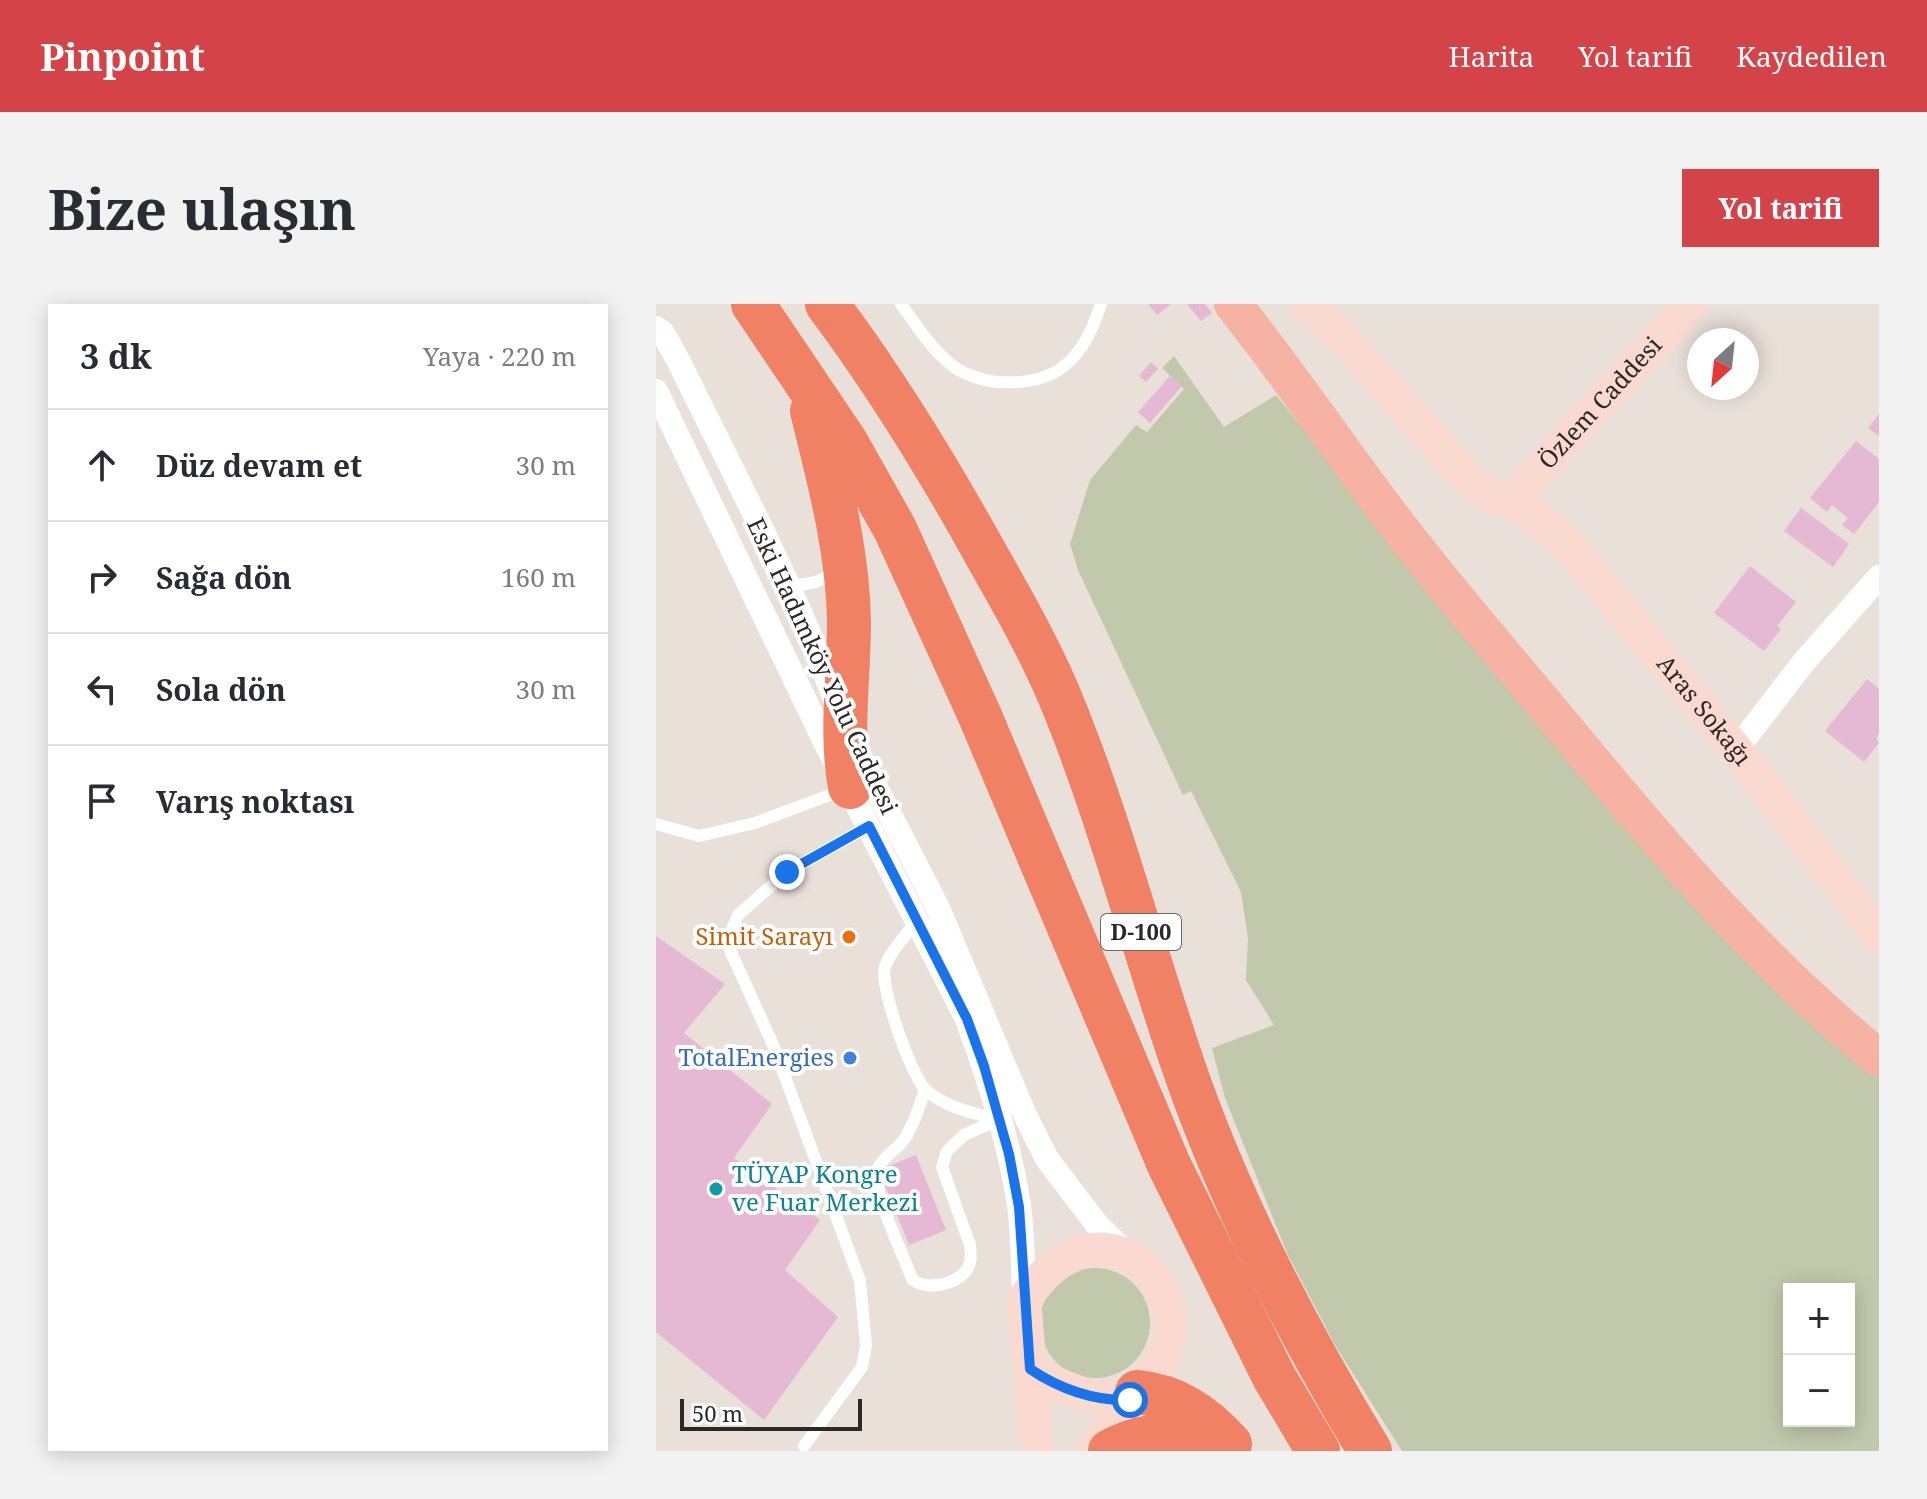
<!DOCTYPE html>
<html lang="tr">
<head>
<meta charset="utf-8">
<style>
  :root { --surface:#fff; --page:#f2f2f3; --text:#2b2b33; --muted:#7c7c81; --line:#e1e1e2; --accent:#d34347 }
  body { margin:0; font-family:"Noto Serif",serif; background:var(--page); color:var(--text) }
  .controls { position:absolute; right:24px; bottom:24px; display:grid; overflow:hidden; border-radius:0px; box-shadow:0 4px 20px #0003 }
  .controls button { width:72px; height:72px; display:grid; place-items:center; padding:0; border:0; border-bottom:2px solid var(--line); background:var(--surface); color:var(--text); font:40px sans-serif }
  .compass { position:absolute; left:1031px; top:24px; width:72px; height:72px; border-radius:50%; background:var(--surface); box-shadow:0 4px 20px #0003; rotate:207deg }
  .scale { position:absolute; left:24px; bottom:20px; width:182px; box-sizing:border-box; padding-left:8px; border:4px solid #2b2825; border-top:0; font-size:22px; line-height:28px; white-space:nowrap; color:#2b2825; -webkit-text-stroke:6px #fff; paint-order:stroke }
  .stop { position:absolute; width:24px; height:24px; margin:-18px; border:6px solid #1a73e8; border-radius:50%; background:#fff }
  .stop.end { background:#1a73e8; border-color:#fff; box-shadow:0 2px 8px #0008 }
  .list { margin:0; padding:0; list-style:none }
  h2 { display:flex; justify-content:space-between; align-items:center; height:104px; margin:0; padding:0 32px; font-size:34px }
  h2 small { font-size:26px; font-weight:400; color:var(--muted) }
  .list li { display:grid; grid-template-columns:52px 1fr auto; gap:24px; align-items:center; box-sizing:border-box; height:112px; padding:0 32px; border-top:2px solid var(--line) }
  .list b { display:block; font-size:30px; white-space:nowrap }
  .list em { font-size:26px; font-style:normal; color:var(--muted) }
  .icon { flex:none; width:44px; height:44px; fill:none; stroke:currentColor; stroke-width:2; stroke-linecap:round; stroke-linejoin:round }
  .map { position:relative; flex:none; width:1223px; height:1147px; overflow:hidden; border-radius:0px }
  header { display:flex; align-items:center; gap:48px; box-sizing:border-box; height:112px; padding:0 40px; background:var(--accent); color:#fff }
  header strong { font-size:38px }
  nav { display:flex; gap:44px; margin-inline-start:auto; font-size:28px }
  .intro { display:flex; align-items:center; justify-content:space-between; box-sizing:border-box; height:192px; padding:0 48px }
  h1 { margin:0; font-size:56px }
  .button { padding:20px 36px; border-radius:0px; background:var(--accent); color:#fff; font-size:28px; font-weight:700 }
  main { display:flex; gap:48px; padding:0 48px }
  aside { flex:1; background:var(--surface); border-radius:0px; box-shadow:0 4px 20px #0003 }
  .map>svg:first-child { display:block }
</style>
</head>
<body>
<header>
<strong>Pinpoint</strong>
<nav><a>Harita</a><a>Yol tarifi</a><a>Kaydedilen</a></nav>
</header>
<div class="intro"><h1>Bize ulaşın</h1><a class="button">Yol tarifi</a></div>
<main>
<aside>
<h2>3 dk<small>Yaya · 220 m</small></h2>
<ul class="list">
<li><svg class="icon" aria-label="ahead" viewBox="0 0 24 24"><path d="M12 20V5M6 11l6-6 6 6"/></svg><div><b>Düz devam et</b></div><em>30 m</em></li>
<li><svg class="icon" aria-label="right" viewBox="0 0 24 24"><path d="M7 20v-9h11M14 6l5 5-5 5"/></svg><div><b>Sağa dön</b></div><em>160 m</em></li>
<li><svg class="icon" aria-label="left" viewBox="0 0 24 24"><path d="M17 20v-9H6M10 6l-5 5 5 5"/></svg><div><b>Sola dön</b></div><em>30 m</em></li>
<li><svg class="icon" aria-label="arrive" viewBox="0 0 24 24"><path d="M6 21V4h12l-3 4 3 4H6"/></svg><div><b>Varış noktası</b></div></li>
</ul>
</aside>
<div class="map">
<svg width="1223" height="1147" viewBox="0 0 1223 1147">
  <rect width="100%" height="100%" fill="#eae0da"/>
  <g fill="#c1c8ab" fill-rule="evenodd">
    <path d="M518 52 568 123 620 91 891 423 1223 769V1147H746L679 1041 631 949 569 794 556 744 618 721 590 676 592 634 585 588 535 487 527 491 422 266 414 240 434 176 480 121 491 128 528 85 506 64ZM1133 985H1193V1117H1133Z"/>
    <circle cx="439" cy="1019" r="55"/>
  </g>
  <g fill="#e5b8d4">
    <path d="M492 0H515L501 11Z"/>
    <path d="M531 0H549L556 9 545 17Z"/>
    <path d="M495 58 502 65 490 78 483 72Z"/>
    <path d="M514 72 526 82 494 119 482 108Z"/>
    <path d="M1223 110V132L1212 124Z"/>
    <path d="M1200 137 1223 155V198L1198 230 1186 221 1192 214 1176 201 1171 208 1154 194Z"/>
    <path d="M1145 204 1193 240 1177 263 1128 227Z"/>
    <path d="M1094 262 1140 298 1121 322 1125 325 1108 347 1058 309Z"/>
    <path d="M1211 375 1223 385V429L1220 434 1223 439 1208 458 1169 427Z"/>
    <path d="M0 632 69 680 28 729 116 800 78 854 164 916 129 966 182 1013 108 1116 0 1028Z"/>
    <path d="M260 851 290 926 253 941 223 866Z"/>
  </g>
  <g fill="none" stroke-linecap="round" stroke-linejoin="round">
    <g stroke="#fff" stroke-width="12">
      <path d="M245 0C261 22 275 45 297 62 308 71 329 77 343 78 402 82 428 54 445 0"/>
      <path d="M132 282C150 280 168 280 179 264"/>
      <path d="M0 520 43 532 99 519 187 486"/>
      <path d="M261 617C251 630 235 646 229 663 223 681 255 771 269 785 286 802 321 811 343 815"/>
      <path d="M269 786C263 802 258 822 247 837 240 846 227 853 222 864 213 882 249 954 256 975 270 987 298 981 310 967 316 959 315 951 314 941L286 863 291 847 308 831 343 815"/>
      <path d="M148 1142 206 1063 210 1042 204 977 118 743 74 646V630L82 611 131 568 213 522"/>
    </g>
    <g stroke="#fff" stroke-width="24">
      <path d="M0 24 7 29 23 58C77 169 137 279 179 396"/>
      <path d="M0 87 169 438 311 715C333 776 353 837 363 901 367 932 367 964 368 995"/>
      <path d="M200 445 282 604 368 809 391 855 442 922 472 951"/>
      <path d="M1080 446 1147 359 1223 273"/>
    </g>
    <g stroke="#fad9d1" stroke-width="34">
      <path id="s1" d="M650 0 685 32 814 177 841 195 854 198 881 214 911 239 1080 446 1223 632"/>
      <path id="s2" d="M854 198 1035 0"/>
      <path d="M374 1065C405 1085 438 1097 474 1096"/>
      <path d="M381 1147 368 995C384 974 398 957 423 949 478 930 528 992 511 1043 503 1065 487 1080 473 1098 460 1114 448 1131 436 1147"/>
    </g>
    <path stroke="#f6b3a3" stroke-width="38" d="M577 0C631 68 680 140 732 209 793 290 861 366 925 444 1016 554 1111 664 1223 754"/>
    <g stroke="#f08165" stroke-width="44">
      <path d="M97 0 190 138 239 225 324 412 513 861 618 1073 662 1147"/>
      <path d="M171 0C231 80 284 167 332 254 357 298 383 344 403 391 453 511 485 638 527 761 572 893 642 1028 714 1147"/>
      <path d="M156 107C173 176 192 246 193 318 193 373 184 429 194 483"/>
      <path d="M481 1088C520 1092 548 1111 574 1140"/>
      <path d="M454 1147C491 1127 531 1126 568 1147"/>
    </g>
  </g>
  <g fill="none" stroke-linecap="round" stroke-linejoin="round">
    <path stroke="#1a73e8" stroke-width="10" d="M131 568 213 522 311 715 328 762 353 850 363 903 374 1065C404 1085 438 1097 474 1096"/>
  </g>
  <circle fill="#e8710a" stroke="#fff" stroke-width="3" cx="193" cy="633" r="8"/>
  <circle fill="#3f7fe0" stroke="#fff" stroke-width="3" cx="194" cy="754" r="8"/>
  <circle fill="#0f9aa8" stroke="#fff" stroke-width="3" cx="60" cy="885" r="8"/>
  <g text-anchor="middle" stroke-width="8" stroke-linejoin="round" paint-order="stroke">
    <rect fill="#fff" stroke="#6b6866" stroke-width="2" x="445" y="610" width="80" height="36" rx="6"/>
    <g font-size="22" font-weight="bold" fill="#2b2825">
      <text x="485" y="636">D-100</text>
    </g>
    <g font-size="24" fill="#2b2825" stroke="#fff">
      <text dy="8" stroke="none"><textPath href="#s2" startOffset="134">Özlem Caddesi</textPath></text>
      <text transform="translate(166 362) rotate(65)" y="8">Eski Hadımköy Yolu Caddesi</text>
      <text dy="8" stroke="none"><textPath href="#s1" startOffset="574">Aras Sokağı</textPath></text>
    </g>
    <g font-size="24" fill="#c56008" stroke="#fff" text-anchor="end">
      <text x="177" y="641">Simit Sarayı</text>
    </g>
    <g font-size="24" fill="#366cbe" stroke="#fff" text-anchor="end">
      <text x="178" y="762">TotalEnergies</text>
    </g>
    <g font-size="24" fill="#0d838f" stroke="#fff" text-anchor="start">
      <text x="76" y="879">TÜYAP Kongre<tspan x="76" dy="28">ve Fuar Merkezi</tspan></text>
    </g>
  </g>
</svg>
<div class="controls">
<button>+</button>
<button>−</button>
</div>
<svg class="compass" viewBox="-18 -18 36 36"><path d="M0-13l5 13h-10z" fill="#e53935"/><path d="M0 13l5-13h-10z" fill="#7c7c81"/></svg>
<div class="scale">50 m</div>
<div class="stop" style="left:474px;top:1096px"></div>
<div class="stop end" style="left:131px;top:568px"></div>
</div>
</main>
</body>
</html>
